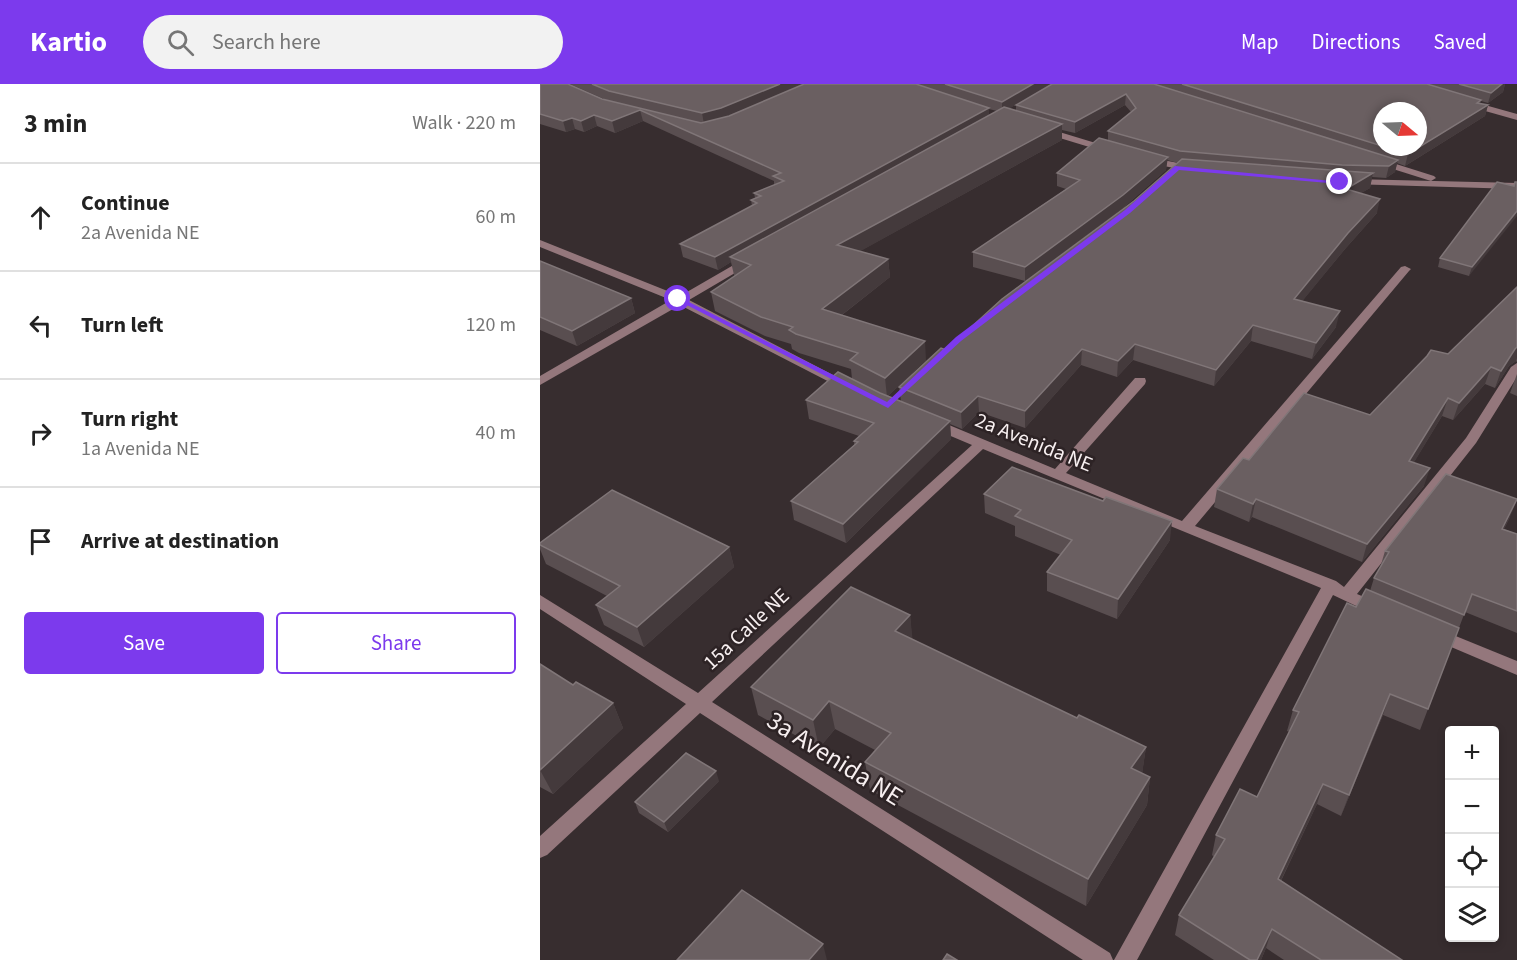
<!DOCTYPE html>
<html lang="en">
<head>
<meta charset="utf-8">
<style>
  :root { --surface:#fff; --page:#f2f2f2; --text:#222; --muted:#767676; --line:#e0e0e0; --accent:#7c3aed }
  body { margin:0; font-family:"Source Sans 3",sans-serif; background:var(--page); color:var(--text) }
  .controls { position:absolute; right:18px; bottom:18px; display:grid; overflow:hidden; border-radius:6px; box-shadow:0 3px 9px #0003 }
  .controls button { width:54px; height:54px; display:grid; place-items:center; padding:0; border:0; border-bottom:2px solid var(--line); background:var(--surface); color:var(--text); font:30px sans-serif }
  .compass { position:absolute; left:833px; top:18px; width:54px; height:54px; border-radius:50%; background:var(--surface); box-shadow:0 3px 9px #0003; rotate:109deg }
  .stop { position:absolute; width:18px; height:18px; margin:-14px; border:4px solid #7c3aed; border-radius:50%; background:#fff }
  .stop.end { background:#7c3aed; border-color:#fff; box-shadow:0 2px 6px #0008 }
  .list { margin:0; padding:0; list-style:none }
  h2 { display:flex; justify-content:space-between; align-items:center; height:78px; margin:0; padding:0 24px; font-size:26px }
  h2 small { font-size:20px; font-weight:400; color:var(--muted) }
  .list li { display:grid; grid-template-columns:39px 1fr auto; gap:18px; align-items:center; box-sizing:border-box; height:108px; padding:0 24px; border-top:2px solid var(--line) }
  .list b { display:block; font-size:22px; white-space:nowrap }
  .list p { margin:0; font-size:20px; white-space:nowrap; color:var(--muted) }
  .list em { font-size:20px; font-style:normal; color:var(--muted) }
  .actions { display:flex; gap:12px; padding:18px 24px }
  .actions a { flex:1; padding:14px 0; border:2px solid var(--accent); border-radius:6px; text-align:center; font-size:21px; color:var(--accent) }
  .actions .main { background:var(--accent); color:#fff }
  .icon { flex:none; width:33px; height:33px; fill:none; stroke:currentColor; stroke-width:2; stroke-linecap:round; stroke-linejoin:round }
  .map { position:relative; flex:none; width:977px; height:876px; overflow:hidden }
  header { display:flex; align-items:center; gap:36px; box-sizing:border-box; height:84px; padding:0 30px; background:var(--accent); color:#fff }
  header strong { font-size:28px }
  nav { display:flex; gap:33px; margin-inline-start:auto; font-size:21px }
  .search { width:420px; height:54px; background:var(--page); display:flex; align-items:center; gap:15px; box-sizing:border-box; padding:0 21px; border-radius:33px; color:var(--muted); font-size:22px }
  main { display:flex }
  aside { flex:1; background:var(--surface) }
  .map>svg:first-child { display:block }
</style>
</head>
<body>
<header>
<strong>Kartio</strong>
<div class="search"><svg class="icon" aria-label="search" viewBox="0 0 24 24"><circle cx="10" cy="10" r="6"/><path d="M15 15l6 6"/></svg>Search here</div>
<nav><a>Map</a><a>Directions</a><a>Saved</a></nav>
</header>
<main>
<aside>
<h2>3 min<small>Walk · 220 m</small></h2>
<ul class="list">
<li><svg class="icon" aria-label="ahead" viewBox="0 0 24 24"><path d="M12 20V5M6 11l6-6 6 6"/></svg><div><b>Continue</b><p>2a Avenida NE</p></div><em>60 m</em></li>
<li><svg class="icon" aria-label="left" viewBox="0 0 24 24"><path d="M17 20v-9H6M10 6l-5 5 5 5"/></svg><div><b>Turn left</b></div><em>120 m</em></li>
<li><svg class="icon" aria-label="right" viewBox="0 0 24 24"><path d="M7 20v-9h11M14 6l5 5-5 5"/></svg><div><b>Turn right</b><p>1a Avenida NE</p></div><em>40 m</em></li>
<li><svg class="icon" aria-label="arrive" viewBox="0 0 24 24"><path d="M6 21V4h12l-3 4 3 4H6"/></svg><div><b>Arrive at destination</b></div></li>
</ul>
<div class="actions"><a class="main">Save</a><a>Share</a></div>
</aside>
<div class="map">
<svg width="977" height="876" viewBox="0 0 977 876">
  <rect width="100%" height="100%" fill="#372d2f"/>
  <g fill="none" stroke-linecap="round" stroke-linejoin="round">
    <g fill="#94777c" fill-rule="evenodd">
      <path d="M927 16 977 30V36L924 21V17Z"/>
      <path d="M503 43 572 64 574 66 569 69 500 48 499 46Z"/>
      <path d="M607 73 654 82 659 85 654 88 604 78 602 76Z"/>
      <path d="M837 74 894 92 896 94 891 97 834 79V75Z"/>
      <path d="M812 95 977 99V105L809 100V96Z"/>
      <path d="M0 156 140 212 204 175H212V179L149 216 316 303 310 307 305 306 140 221 0 301V292L131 216 0 163Z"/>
      <path d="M865 182 871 185 869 187 655 442 796 497 804 503 926 354 971 283 977 279V293L936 359 817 510 843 521 845 525 843 529H831L793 511 597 876H574L781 504 443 365 172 618 570 869 573 876H543L160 629 7 771 0 774V752L146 620 0 525V511L158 609 432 361 387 342 385 339 387 336H397L515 385 595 294H605L606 297 605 300 526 389 642 437 861 183Z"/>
      <path d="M896 544 977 577V591L890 554 888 550 890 546Z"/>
    </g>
  </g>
  <g fill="#594e50" fill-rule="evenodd">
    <path d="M0 0 71 18 30 0H511L468 25 476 27V21L512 0H965L963 8 948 19 941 17 940 19 948 21 945 32 865 82 857 79 855 88 846 94 832 93 830 104 821 109 837 129 805 165 762 217 796 243 772 275 711 257 674 302 593 276 577 293 541 281 485 344 439 328 422 345 410 340 411 355 306 459 254 436 251 417 314 361V357L319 352 269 335 266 316 312 295 311 285 259 269 252 265 251 260 225 252 175 227 171 208 195 192 194 191 191 178 178 186 143 173 140 160 212 122 211 116 215 114 214 109 234 101V97L103 37 75 49 57 42 44 48 35 45 26 48 0 40ZM585 21 591 28 568 47V56L517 89V102L526 105 433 168V183L485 197 583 124 626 86 627 76 638 79 594 117 359 303 361 317 348 312 386 276 302 231 350 193 348 175 320 167 522 56V46L535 49ZM449 25 457 27 449 31ZM842 27 878 63H842Z"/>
    <path d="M977 98 929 192 898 183 900 174Z"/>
    <path d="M0 177 91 214 95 229 37 262 0 246Z"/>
    <path d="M977 203V278L976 277 969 282 955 304 945 300 913 336 902 332 874 378 884 402 822 478 712 433 709 438 674 423 677 405 709 376 830 331 908 270Z"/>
    <path d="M977 290V312L970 309Z"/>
    <path d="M444 410 563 417 630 456 577 535 507 507V488L521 471 475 452V442L445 429Z"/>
    <path d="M970 433 964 445 977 450V549L925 528 880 646 843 631 801 732 777 720 741 797 862 876H744L726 864 721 876H674L635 851 639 831 674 773 672 771 676 751 717 713 750 648 747 647 753 626 816 523 830 507 834 494 840 484 845 467Z"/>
    <path d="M0 459 189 463 194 483 104 563 64 541 56 521 67 512 6 480 0 465Z"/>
    <path d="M370 531 372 556 537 634 606 663 602 689 610 693 607 721 546 822 330 706 325 678 335 666 295 645 279 664 218 631 211 603Z"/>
    <path d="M0 580 33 601 73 619 83 644 13 710 0 703Z"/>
    <path d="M179 697 128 748 99 729 95 718Z"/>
  </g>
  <g fill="#443a3c">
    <path d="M240 0H267L183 35 164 40 162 29Z"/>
    <path d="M493 0H511L462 29V18Z"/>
    <path d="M962 0H965L963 8 948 19 951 9Z"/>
    <path d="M586 10 585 21 535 49V38Z"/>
    <path d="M948 21 945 32 865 82 868 70Z"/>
    <path d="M449 24V35L190 173 191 178 178 186 175 173Z"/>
    <path d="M100 26 103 37 75 49 72 37Z"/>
    <path d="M54 31 57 42 44 48 41 37Z"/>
    <path d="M32 34 35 45 26 48 23 37Z"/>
    <path d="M522 40V56L299 179 297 161Z"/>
    <path d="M628 73 626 86 583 124 485 197V183Z"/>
    <path d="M858 76 855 88 846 94 849 82Z"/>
    <path d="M833 89 830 104 803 120 806 105Z"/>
    <path d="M840 115 837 129 805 165 751 231 754 215 808 149Z"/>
    <path d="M977 127V132L929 192 932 183Z"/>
    <path d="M348 175 350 193 285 244 282 225Z"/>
    <path d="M91 214 95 229 37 262 32 247Z"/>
    <path d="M800 227 796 243 772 275 776 259Z"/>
    <path d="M713 241 711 257 674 302 676 286Z"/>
    <path d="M385 257 386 276 347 313 345 294Z"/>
    <path d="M595 260 593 276 577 293 578 277Z"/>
    <path d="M977 263V274L976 277 969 282 955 304 961 287 975 265Z"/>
    <path d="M542 265 541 281 485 344V327Z"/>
    <path d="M951 283 945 300 913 336 919 319Z"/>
    <path d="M438 312 439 328 422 345 421 328Z"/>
    <path d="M908 314 902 332 864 395 869 377Z"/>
    <path d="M410 337 411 355 306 459 303 440Z"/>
    <path d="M890 384 884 402 822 478 827 460Z"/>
    <path d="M716 415 712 433 709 438 713 420Z"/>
    <path d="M977 416 970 433 955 463 962 445Z"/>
    <path d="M632 437 630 456 577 535 578 515Z"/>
    <path d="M189 463 194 483 104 563 97 543Z"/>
    <path d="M370 531 373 559 355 547Z"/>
    <path d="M850 610 843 631 801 732 809 711Z"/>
    <path d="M289 617 295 645 279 664 273 636Z"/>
    <path d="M73 619 83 644 13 710 0 686Z"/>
    <path d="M606 663 602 691 591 684Z"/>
    <path d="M176 687 179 697 128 748 124 738Z"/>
    <path d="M610 693 607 721 546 822 548 795Z"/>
    <path d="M783 700 777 720 732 815 738 795Z"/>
    <path d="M732 845 726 864 721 876H717Z"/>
    <path d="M283 860 287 876H269Z"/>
  </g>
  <g fill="#6a5f61" stroke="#807678" stroke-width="1.5">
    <path d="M0 0H28L62 15 161 39 189 32 264 0H376L449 24 175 173 140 160 217 119 211 116 221 112 214 109 244 97 233 92 241 89 100 26 72 37 54 31 41 37 32 34 23 37 0 30Z"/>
    <path d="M52 0H240L181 24 162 29 69 7Z"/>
    <path d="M405 0H493L462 18Z"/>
    <path d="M512 0H614L858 76 849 82 802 81 640 67 568 47 596 24 586 10 535 38 476 21Z"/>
    <path d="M642 0H887L941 16 937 19 948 21 868 70 845 63H878V27H842V62Z"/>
    <path d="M919 0H962L951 9Z"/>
    <path d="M464 23 522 40 297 161 348 175 282 225 385 257 345 294 310 276 318 269 256 250 249 246 253 243 221 233 171 208 211 181 190 173Z"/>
    <path d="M559 54 628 73 583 111 485 183 433 168 540 96 517 89Z"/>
    <path d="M642 75 833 89 806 105 840 115 808 149 754 215 800 227 776 259 713 241 676 286 595 260 578 277 542 265 485 327 438 312 421 328 359 303 401 264 406 266 462 215 594 117Z"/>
    <path d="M957 98 974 102 975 98H977V127L932 183 900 174Z"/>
    <path d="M0 177 91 214 32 247 0 233Z"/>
    <path d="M977 203V263L975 265 961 287 951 283 919 319 908 314 869 377 890 384 827 460 716 415 713 420 677 405 703 374 709 376 764 309 830 331 887 272 891 266 908 270Z"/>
    <path d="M298 288 340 309 410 337 303 440 251 417 318 358 314 357 334 339 266 316Z"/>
    <path d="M472 383 563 417 566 413 632 437 578 515 507 488 532 456 475 432 481 426 444 410Z"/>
    <path d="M906 390 977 415 962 445 977 450V527L932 510 924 531 834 494 849 468 845 467Z"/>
    <path d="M72 406 189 463 97 543 56 521 80 502 0 461V459Z"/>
    <path d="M311 503 370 531 355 547 537 634 539 631 606 663 591 684 610 693 548 795 325 678 351 649 289 617 273 636 211 603Z"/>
    <path d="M826 505 919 544 888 625 850 610 809 711 783 700 738 795 862 876H781L732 845 717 876H710L639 831 685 755 676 751 700 705 717 713 759 628 753 626 807 519 816 523Z"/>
    <path d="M0 580 33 601 36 598 73 619 0 686Z"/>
    <path d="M146 669 176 687 124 738 95 718Z"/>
    <path d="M202 806 283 860 269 876H137Z"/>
    <path d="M407 870 417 876H403Z"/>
  </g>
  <path fill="#7c3aed" d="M635 82 803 98 800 100 639 86 590 129 421 257 348 324 135 215 141 214 347 318 416 253 585 126Z"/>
  <g text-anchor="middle" stroke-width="5" stroke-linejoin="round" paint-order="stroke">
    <g font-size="21" fill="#f7eff0" stroke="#2d2325">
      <text transform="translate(494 358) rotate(22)" y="7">2a Avenida NE</text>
      <text transform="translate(206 545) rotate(-43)" y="7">15a Calle NE</text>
    </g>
    <g font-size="26" fill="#f7eff0" stroke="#2d2325">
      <text transform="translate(295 674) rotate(32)" y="9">3a Avenida NE</text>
    </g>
  </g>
</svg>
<div class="controls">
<button>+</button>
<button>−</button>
<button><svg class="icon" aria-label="locate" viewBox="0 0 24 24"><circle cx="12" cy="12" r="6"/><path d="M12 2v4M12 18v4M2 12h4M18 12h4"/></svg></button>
<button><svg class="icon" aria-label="layers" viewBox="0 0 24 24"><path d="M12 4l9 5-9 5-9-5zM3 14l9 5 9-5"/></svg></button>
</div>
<svg class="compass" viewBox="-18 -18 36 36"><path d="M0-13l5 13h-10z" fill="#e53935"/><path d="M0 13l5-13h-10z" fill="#767676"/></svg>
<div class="stop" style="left:138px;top:215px"></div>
<div class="stop end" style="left:800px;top:98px"></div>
</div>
</main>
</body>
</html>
